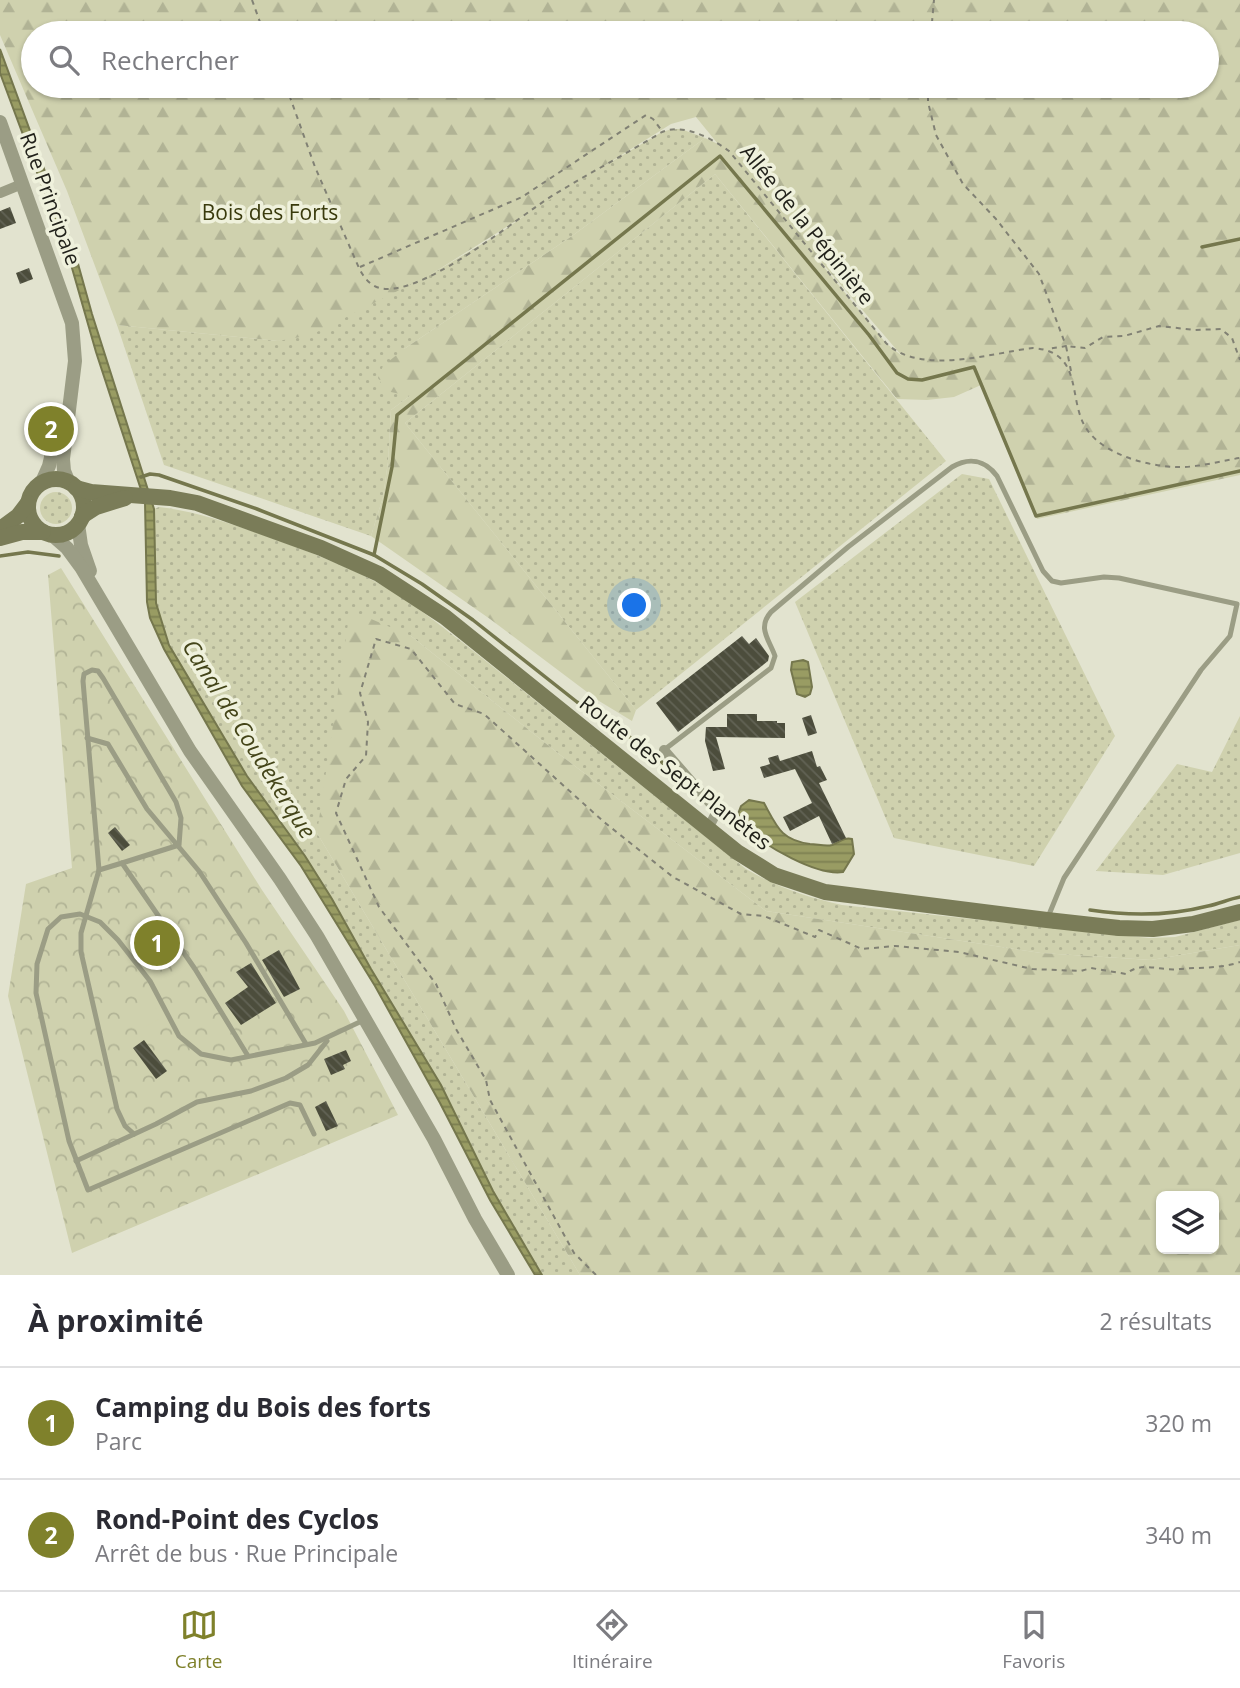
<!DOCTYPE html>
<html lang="fr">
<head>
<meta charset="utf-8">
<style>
  :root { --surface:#fff; --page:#f2f2f3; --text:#2b2b33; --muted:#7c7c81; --line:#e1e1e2; --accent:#7f812b }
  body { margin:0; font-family:"Open Sans",sans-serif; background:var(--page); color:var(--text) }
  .controls { position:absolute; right:21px; bottom:21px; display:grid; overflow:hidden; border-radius:10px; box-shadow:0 2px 5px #0004 }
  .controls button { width:63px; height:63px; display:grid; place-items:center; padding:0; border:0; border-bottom:2px solid var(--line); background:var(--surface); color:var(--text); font:35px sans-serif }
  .you { position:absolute; left:635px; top:606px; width:24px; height:24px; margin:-18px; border:5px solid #fff; border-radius:50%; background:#1a73e8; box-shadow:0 0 0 10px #1a73e833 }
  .badge { display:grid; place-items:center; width:46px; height:46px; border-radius:50%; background:var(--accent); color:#fff; font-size:23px; font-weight:700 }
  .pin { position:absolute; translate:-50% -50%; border:4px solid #fff; box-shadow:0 2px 7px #0006 }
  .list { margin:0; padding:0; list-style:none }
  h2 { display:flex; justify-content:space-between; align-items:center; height:91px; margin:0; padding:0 28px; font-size:30px }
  h2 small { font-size:23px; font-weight:400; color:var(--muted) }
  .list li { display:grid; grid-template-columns:46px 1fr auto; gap:21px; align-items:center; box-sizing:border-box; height:112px; padding:0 28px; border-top:2px solid var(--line) }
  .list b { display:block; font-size:26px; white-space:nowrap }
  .list p { margin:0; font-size:23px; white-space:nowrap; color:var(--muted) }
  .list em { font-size:23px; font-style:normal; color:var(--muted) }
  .icon { flex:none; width:38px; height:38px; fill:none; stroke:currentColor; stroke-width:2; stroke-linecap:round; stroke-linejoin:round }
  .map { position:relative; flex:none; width:1240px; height:1275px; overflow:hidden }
  .search { position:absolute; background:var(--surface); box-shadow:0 2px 5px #0004; left:21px; right:21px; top:21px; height:77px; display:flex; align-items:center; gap:18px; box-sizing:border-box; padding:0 24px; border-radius:38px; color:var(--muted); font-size:26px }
  .sheet { height:315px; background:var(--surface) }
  nav { display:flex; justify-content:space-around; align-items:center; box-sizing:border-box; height:98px; border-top:2px solid var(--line); background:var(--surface); font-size:19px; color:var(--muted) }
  nav a { display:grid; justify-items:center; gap:4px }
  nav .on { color:var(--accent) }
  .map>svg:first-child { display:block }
</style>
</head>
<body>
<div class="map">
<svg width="1240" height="1275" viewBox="0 0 1240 1275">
  <defs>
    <pattern id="grass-dots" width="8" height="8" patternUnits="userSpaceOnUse" patternTransform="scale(1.75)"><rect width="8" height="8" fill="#cfd1ae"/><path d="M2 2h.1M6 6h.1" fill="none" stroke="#b1b395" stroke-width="1.8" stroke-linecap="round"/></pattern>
    <pattern id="forest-firs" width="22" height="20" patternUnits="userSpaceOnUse" patternTransform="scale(1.75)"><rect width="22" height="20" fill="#cfd1ae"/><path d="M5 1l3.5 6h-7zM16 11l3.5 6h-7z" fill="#b1b395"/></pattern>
    <pattern id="park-crowns" width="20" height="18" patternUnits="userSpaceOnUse" patternTransform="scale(1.75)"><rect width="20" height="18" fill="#cfd1ae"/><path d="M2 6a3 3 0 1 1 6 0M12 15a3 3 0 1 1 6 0" fill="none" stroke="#b1b395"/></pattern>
    <pattern id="water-rules" width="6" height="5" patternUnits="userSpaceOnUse" patternTransform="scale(1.75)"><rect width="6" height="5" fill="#999c63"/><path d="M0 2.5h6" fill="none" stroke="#7c7f51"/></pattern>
    <pattern id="building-back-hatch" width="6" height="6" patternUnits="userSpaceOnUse" patternTransform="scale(1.75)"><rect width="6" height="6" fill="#4c4d3c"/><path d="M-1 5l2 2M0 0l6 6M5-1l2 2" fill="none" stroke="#626355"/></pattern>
  </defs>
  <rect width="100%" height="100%" fill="#e2e3cf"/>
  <g fill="url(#grass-dots)">
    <path d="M672 129H681L705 138 572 236 404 349 410 396 391 410 388 462 383 497 371 536 164 465 117 325 278 341 433 273 497 235 553 196 662 132Z"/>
    <path d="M715 174 946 461 636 710 405 423Z"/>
    <path d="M962 474 989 479 1115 736 1034 866 894 838 795 602Z"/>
    <circle cx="56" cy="508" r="16"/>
    <path d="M159 507C195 511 229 523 263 535 305 550 348 566 387 588 414 604 437 623 462 642L746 869C777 887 807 897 842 905L1149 938 1175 937 1240 920V945L1151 960 1041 953 766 911 559 754 411 636 317 833 580 1275H542L493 1191 441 1085 371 969 332 899 305 856 247 776 174 653 163 628 156 603 154 509Z"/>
    <path d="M1240 716V853L1163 875 1096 871 1177 764 1212 772Z"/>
  </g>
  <g fill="url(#forest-firs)" fill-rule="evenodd">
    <path d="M0 0H1240V475L1037 519 981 385 954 397 927 400 897 399 715 174 405 423 636 710 632 721 599 701 490 619 371 536 383 497 388 462 391 410 410 396 386 391 378 378 383 366 404 349 572 236 705 138 718 144 696 117 671 124 433 273 311 335 278 341 117 325 67 191 0 35ZM33 33H1207V86H33ZM815 256H816L902 356 886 343Z"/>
    <path d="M350 610 411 636 559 754 766 911 1041 953 1151 960 1240 945V1275H580L317 833ZM1214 1196V1249H1161V1196Z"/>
  </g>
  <path fill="url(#park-crowns)" d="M61 568 262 890 344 1011 398 1115 72 1253 8 996 26 884 72 868 48 575Z"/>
  <path fill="#cfd1ae" d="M151 999 161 1018 143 1028 133 1008Z"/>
  <g fill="url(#water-rules)" stroke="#75774d" stroke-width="2">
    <path d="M0 49 75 253 92 314 154 509 156 603 169 645 247 776 305 856 332 899 371 969 441 1085 493 1191 542 1275H535L490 1200 440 1103 375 986 301 866 242 786 164 649 150 618 147 602 145 502 96 352 70 261 0 73Z"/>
    <path d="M803 660 808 662 812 687 810 694 805 697 797 694 791 670 792 662Z"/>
    <path d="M749 800 764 803C777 827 781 840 810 844 817 844 826 847 832 845 840 842 844 837 852 839L854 854 843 872C816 876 766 846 746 829 742 825 740 819 738 814L741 806Z"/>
  </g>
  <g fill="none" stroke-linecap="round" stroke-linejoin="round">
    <g stroke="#75774d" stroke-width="3.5">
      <path d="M1202 247 1240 239"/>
      <path d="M141 477 150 474 159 475 257 509 374 555 422 584 473 620 577 702 652 752 681 782"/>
      <path d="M374 555 392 467 397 415 720 156 869 335 897 373 908 379 922 380 974 367 1036 516 1240 471"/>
      <path d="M0 556 28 552 59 556"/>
      <path d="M1090 910C1129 916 1169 916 1208 906 1219 904 1229 899 1240 897"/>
    </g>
  </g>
  <g fill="url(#building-back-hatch)">
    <path d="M10 207 16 223 0 229V211Z"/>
    <path d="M29 268 33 279 20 284 16 273Z"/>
    <path d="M742 636 749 644 756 638 769 656 768 661 678 732 656 703Z"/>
    <path d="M727 714H757V721H777V723H785V738L716 737 725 769 713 771 705 741 706 727H727Z"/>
    <path d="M811 715 817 733 808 736 802 718Z"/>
    <path d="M812 751 817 767 820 766 827 780 819 783 846 838 832 844 819 816 790 831 783 817 812 803 795 769 764 778 760 767 770 764 768 758 778 755 780 761Z"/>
    <path d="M115 827 130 845 122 851 108 833Z"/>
    <path d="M279 950 300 989 284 997 262 960Z"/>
    <path d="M251 963 276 1003 241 1025 225 1003 248 987 236 972Z"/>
    <path d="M144 1040 167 1071 156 1079 133 1048Z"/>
    <path d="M346 1050 351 1061 343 1065 345 1069 331 1075 324 1059Z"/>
    <path d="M326 1101 338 1126 326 1131 315 1107Z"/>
  </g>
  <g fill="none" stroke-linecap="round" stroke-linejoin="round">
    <g stroke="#818174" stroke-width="2" stroke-dasharray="5 5" stroke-linecap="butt">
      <path d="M252 0 264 33"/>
      <path d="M931 33 934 0"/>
      <path d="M286 86 315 167 359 268C365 280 373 289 387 289 433 289 515 219 555 194 590 173 627 153 662 132 684 123 711 138 729 151L886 343C920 376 991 353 1033 348 1086 352 1066 402 1088 431 1106 455 1147 466 1176 467 1197 468 1219 461 1240 458"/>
      <path d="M928 86V102L936 135 963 184 996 219 1039 274 1066 346 1047 349"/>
      <path d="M360 267 522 197 646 115 653 119 662 131"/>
      <path d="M1071 371 1066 346 1085 348 1103 337 1124 336 1159 326 1195 330 1221 329 1232 338 1240 360"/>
      <path d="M596 1275 574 1253 490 1100 486 1080 456 1029 436 984 379 907 336 813 346 779 366 756 368 722 360 693 376 639 411 649 455 704 484 714 604 822 673 877 741 914 764 916 815 937 819 930 862 949 895 946 959 952 1032 969 1081 971 1091 968 1126 974C1143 960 1161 972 1180 969 1200 967 1220 969 1240 962"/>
    </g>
    <g stroke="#9b9d85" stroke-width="5">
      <path d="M87 738 108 744 147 809 199 871 246 943 306 1044"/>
      <path d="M664 750 771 668 775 656C769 639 757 628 771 612L848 547 952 467C969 457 985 460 997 476L1043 571 1052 581 1061 583 1104 577 1119 578 1237 604 1230 636 1201 670 1064 878 1048 917"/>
      <path d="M99 870 83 681 84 674 92 670 98 671 103 678 176 802 181 818 179 845 122 863"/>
      <path d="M134 1134 125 1126 117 1109 81 952V933L99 870 122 863 195 969 248 1056"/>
      <path d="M314 1134 300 1105 290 1103 88 1190 69 1141 36 993 37 964 48 929 61 917 80 914 100 922 118 940 150 981 179 1036 201 1054 231 1060 315 1043 364 1020"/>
      <path d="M76 1161 156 1124 197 1102 251 1091 286 1078 308 1065 327 1041"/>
    </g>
    <g stroke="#9b9d85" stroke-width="10">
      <path d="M0 193 22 184"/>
      <path d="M664 750 717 811 708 829"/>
    </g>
    <g stroke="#9b9d85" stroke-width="14">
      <path d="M0 122 72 323 75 361 63 459 64 471 69 483"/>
      <path d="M41 484 49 466 58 427"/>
      <path d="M78 524 81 545 90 571"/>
      <path d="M51 534 67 548 81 567 190 751 280 879 317 936 434 1139 475 1219 508 1275"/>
    </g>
    <g stroke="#7a7c58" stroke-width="16">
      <circle cx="56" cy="507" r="28"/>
      <path d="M76 488 91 492 170 498 197 503 321 548 379 574 445 617 737 852 774 875 825 892 1047 920 1119 928 1153 929 1193 924 1240 912"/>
      <path d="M82 516 96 507 125 498"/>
      <path d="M0 529 18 516 28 503"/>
      <path d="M0 538 22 532H43"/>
    </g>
  </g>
  <g text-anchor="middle" stroke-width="7" stroke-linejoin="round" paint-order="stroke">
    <g font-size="21" fill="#21211a" stroke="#eff1dc">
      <text transform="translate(50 199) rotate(70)" y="7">Rue Principale</text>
      <text transform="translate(807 225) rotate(51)" y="7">Allée de la Pépinière</text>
      <text transform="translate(675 773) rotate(38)" y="7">Route des Sept Planètes</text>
    </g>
    <g font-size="21" fill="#393a0c" stroke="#eff1dc">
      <text x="270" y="220">Bois des Forts</text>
    </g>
    <g font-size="23" font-style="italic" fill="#444519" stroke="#eff1dc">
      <text transform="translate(249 739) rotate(58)" y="8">Canal de Coudekerque</text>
    </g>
  </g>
</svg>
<div class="controls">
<button><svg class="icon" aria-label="layers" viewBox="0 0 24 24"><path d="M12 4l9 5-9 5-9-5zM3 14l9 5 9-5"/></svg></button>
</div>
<div class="you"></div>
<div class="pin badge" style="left:157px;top:943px">1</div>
<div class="pin badge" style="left:51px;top:429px">2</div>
<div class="search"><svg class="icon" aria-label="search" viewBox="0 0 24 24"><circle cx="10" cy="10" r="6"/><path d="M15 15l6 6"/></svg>Rechercher</div>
</div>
<section class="sheet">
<h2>À proximité<small>2 résultats</small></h2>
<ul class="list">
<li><span class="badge">1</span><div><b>Camping du Bois des forts</b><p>Parc</p></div><em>320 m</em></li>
<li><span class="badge">2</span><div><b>Rond-Point des Cyclos</b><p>Arrêt de bus · Rue Principale</p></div><em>340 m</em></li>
</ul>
</section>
<nav>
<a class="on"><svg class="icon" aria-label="map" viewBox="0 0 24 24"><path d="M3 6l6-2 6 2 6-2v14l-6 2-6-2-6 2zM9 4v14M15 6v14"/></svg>Carte</a>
<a><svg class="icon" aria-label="directions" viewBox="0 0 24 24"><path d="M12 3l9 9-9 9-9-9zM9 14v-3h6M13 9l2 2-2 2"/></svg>Itinéraire</a>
<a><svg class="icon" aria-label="saved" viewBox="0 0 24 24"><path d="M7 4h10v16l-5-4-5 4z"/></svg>Favoris</a>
</nav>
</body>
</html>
